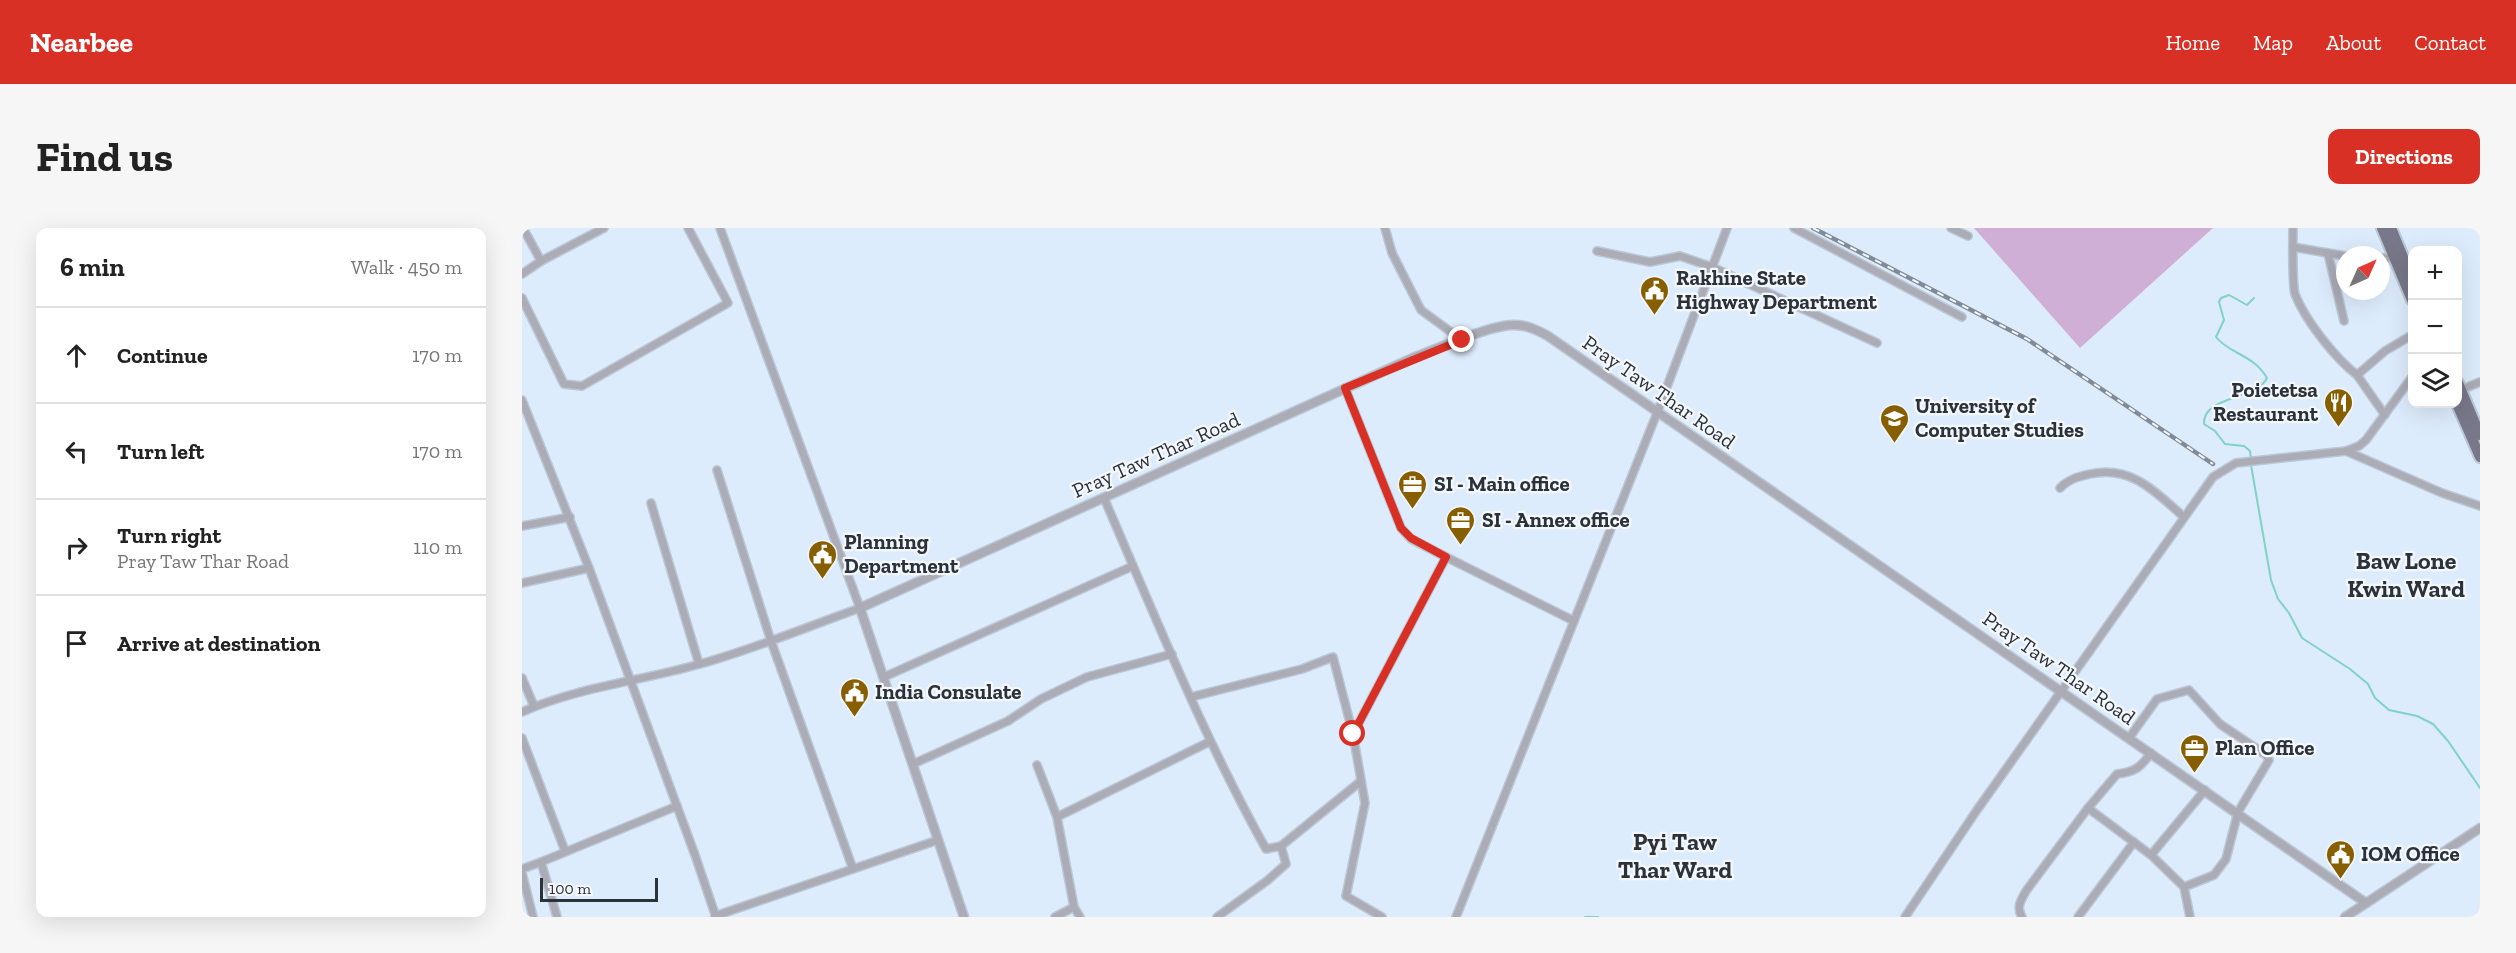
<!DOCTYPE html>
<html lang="en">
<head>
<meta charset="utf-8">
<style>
  :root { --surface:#fff; --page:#f6f6f6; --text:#222; --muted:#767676; --line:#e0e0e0; --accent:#d93025 }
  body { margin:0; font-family:"Zilla Slab",serif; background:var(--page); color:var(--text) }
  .controls { position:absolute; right:18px; top:18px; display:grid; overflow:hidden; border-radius:12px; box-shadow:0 6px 24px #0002 }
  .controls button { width:54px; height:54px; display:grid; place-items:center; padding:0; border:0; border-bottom:2px solid var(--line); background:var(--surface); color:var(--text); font:30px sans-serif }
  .compass { position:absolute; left:1814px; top:18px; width:54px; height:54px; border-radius:50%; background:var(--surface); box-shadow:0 6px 24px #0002; rotate:45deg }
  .scale { position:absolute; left:18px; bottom:15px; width:118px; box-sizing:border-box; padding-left:6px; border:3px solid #2c323a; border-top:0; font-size:16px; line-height:21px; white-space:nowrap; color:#2c323a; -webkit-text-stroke:4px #f4f8fc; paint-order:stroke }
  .stop { position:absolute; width:18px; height:18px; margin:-14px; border:4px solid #d93025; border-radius:50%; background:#fff }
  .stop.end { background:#d93025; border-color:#fff; box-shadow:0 2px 6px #0008 }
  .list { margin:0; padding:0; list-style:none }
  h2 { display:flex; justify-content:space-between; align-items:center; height:78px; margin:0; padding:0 24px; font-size:26px }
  h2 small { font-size:20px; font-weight:400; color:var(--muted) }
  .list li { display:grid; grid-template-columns:39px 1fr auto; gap:18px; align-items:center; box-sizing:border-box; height:96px; padding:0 24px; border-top:2px solid var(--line) }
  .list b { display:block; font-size:22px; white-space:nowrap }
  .list p { margin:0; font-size:20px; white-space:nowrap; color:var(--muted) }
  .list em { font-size:20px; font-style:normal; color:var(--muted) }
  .icon { flex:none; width:33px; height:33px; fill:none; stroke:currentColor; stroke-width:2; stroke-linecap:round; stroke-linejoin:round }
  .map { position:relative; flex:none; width:1958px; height:689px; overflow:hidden; border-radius:12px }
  header { display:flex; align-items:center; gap:36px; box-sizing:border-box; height:84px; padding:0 30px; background:var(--accent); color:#fff }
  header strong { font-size:28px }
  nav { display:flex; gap:33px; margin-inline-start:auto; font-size:21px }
  .intro { display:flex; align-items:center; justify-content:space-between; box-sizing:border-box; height:144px; padding:0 36px }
  h1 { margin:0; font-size:42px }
  .button { padding:15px 27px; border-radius:12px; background:var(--accent); color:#fff; font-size:21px; font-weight:700 }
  main { display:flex; gap:36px; padding:0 36px }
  aside { flex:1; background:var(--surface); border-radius:12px; box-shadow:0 6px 24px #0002 }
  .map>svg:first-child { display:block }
</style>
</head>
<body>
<header>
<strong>Nearbee</strong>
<nav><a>Home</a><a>Map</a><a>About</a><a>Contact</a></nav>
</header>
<div class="intro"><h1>Find us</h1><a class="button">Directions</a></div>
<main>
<aside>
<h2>6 min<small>Walk · 450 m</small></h2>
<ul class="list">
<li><svg class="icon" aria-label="ahead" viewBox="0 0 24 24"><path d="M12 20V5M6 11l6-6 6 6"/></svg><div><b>Continue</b></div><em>170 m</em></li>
<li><svg class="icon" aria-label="left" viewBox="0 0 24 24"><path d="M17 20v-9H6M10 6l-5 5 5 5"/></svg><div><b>Turn left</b></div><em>170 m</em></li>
<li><svg class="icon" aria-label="right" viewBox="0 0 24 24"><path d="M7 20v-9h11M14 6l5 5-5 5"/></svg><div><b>Turn right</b><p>Pray Taw Thar Road</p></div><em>110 m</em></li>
<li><svg class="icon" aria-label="arrive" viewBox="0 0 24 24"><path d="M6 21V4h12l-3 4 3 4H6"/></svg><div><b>Arrive at destination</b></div></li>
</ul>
</aside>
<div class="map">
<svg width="1958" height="689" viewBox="0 0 1958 689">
  <rect width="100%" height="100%" fill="#ddecfc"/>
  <path fill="#d0afd7" d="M1452 0H1691L1558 120Z"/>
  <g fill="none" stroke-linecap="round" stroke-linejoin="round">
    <g stroke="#7fd2c5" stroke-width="2">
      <path d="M1729 231 1728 223 1722 218 1703 216 1693 203 1682 196C1680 168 1734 172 1745 150 1731 126 1707 126 1694 109L1702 92 1697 74 1699 70 1707 67 1725 77 1732 70"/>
      <path d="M1729 237 1749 352 1756 371 1767 385 1780 410 1828 441 1846 456 1853 470 1867 482 1895 488 1911 496 1926 513 1958 560"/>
      <path d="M1063 689H1076"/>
    </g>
    <defs>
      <g id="minor">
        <path d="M863 0 870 25 899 82 940 112"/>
        <path d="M1272 0 1440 89"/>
        <path d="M1429 0 1446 8"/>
        <path d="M1771 0C1771 13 1770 56 1773 66 1783 92 1813 130 1835 147L1863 123 1890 107"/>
        <path d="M1771 19 1823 28"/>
        <path d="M1075 23 1128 34 1158 28 1190 39 1355 115"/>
        <path d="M1806 25 1822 93"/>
        <path d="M1859 30H1873"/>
        <path d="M19 33 82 0"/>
        <path d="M0 46 19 33 1 0"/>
        <path d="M0 70 42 156 60 158 206 75 166 0"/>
        <path d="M1835 147 1863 187"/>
        <path d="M823 160 879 300 889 311 924 329"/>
        <path d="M1936 163 1958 154"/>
        <path d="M0 172 67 340 173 627 194 689"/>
        <path d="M1824 223 1920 265 1958 278"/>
        <path d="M195 242 249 413 331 641"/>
        <path d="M1538 260C1547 251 1555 249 1568 246 1610 237 1633 264 1662 289"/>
        <path d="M582 270C633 388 681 508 744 621L759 618 764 636 746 652 695 689"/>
        <path d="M129 275 177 436"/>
        <path d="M0 298 48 289"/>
        <path d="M0 355 67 340"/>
        <path d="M362 449 611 338"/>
        <path d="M0 450 12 478"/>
        <path d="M669 469 780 441 811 429 831 506 843 575 824 668 860 689"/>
        <path d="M0 484C56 459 119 453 178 436 232 421 285 399 338 380L198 0"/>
        <path d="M831 506 924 329 1052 393"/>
        <path d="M0 510 43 623"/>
        <path d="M1607 510 1635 471 1667 462 1698 496 1744 527 1747 532 1716 584 1704 631 1692 647 1662 659"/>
        <path d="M1629 525C1619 539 1613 544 1595 546L1566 580 1629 627 1662 659 1668 689"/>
        <path d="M391 536 486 493 519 471 565 449 650 426"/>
        <path d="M515 537 535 589"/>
        <path d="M759 618 839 553"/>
        <path d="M1629 627 1683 562"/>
        <path d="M0 641 19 634"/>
        <path d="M0 645 11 689"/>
        <path d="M193 688 416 612"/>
        <path d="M35 689 19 634 155 578"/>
        <path d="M533 689 552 679"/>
        <path d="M558 689 552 679 535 589 687 514"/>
        <path d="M934 689 1135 185 1205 0"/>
        <path d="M1383 689 1455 582 1691 249 1714 235 1824 223 1837 218 1844 212 1890 149"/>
        <path d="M1500 689C1494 679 1499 672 1504 663L1566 580"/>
        <path d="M1556 689 1612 614"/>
      </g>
      <g id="tertiary">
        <path d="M442 689 338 380 893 129C917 120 966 98 990 97 1003 96 1015 102 1026 108L1844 675"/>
        <path d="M1823 689 1958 600"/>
      </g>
      <g id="primary">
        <path d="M1860 0 1890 72"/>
        <path d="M1869 0 1890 51"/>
        <path d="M1936 155 1958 207"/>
        <path d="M1935 176 1958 229"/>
      </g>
    </defs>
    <use href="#minor" stroke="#bac7d5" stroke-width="10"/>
    <use href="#tertiary" stroke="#bac7d5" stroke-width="11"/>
    <use href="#primary" stroke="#bac7d5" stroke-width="14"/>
    <use href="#minor" stroke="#abacb6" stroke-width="7"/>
    <use href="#tertiary" stroke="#abacb6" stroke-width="8"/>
    <use href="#primary" stroke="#78788a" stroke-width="10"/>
    <defs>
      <path id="rail" d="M1291 0 1505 111 1691 236"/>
    </defs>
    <use href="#rail" stroke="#818b97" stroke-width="4.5"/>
    <use href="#rail" stroke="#f4f8fc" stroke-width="2" stroke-dasharray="7" stroke-linecap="butt"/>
  </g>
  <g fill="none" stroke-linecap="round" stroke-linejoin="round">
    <path stroke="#d93025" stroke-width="8" d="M831 506 924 329 889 310 879 300 823 160 940 112"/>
  </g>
  <defs>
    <symbol id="civic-pin" viewBox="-11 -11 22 30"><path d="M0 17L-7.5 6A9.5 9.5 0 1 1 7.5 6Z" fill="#885f00" stroke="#f4f8fc"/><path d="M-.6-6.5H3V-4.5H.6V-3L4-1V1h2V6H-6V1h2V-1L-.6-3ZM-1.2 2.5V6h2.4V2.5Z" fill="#fff"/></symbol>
    <symbol id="restaurant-pin" viewBox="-11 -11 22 30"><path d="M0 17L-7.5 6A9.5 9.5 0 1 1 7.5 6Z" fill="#885f00" stroke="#f4f8fc"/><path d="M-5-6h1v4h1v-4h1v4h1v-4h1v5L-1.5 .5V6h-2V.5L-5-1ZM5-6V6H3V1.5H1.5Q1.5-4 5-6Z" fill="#fff"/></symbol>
    <symbol id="university-pin" viewBox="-11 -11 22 30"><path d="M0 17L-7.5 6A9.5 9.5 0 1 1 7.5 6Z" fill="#885f00" stroke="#f4f8fc"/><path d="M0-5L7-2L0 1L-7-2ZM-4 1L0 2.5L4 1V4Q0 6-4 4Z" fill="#fff"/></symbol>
    <symbol id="office-pin" viewBox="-11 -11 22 30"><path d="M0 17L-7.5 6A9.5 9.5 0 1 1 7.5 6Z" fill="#885f00" stroke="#f4f8fc"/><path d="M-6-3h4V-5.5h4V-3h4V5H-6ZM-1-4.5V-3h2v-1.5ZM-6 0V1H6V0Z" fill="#fff"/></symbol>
  </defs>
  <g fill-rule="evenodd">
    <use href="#civic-pin" x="1116" y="46" width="33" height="45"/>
    <use href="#restaurant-pin" x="1800" y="158" width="33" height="45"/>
    <use href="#university-pin" x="1356" y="174" width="33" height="45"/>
    <use href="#office-pin" x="874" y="240" width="33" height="45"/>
    <use href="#office-pin" x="922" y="276" width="33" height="45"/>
    <use href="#civic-pin" x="284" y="310" width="33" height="45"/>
    <use href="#civic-pin" x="316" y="448" width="33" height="45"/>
    <use href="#office-pin" x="1656" y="504" width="33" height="45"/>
    <use href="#civic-pin" x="1802" y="610" width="33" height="45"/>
  </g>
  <g text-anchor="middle" stroke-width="4.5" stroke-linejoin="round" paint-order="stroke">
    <g font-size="21" font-weight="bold" fill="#2c323a" stroke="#f4f8fc" text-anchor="start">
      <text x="1154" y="57">Rakhine State<tspan x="1154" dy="24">Highway Department</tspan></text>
      <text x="1796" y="169" text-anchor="end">Poietetsa<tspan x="1796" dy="24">Restaurant</tspan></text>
      <text x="1393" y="185">University of<tspan x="1393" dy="24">Computer Studies</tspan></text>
      <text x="912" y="263">SI - Main office</text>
      <text x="960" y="299">SI - Annex office</text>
      <text x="322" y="321">Planning<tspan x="322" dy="24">Department</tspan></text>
      <text x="353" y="471">India Consulate</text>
      <text x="1693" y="527">Plan Office</text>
      <text x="1839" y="633">IOM Office</text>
    </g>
    <g font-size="21" fill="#2c323a" stroke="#f4f8fc">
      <text transform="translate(1137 164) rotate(35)" y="7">Pray Taw Thar Road</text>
      <text transform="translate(634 227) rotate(-24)" y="7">Pray Taw Thar Road</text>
      <text transform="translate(1537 440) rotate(35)" y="7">Pray Taw Thar Road</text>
    </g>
    <g font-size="24" font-weight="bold" fill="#2c323a" stroke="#f4f8fc">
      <text x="1884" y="341">Baw Lone<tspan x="1884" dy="28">Kwin Ward</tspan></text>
      <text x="1153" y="622">Pyi Taw<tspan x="1153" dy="28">Thar Ward</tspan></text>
    </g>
  </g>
</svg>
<div class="controls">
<button>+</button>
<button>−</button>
<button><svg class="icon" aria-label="layers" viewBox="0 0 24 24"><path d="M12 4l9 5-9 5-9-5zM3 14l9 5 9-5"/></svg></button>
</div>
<svg class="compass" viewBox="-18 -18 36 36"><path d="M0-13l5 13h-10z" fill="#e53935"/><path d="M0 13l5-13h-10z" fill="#767676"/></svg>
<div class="scale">100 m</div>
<div class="stop" style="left:831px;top:506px"></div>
<div class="stop end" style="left:940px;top:112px"></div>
</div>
</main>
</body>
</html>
